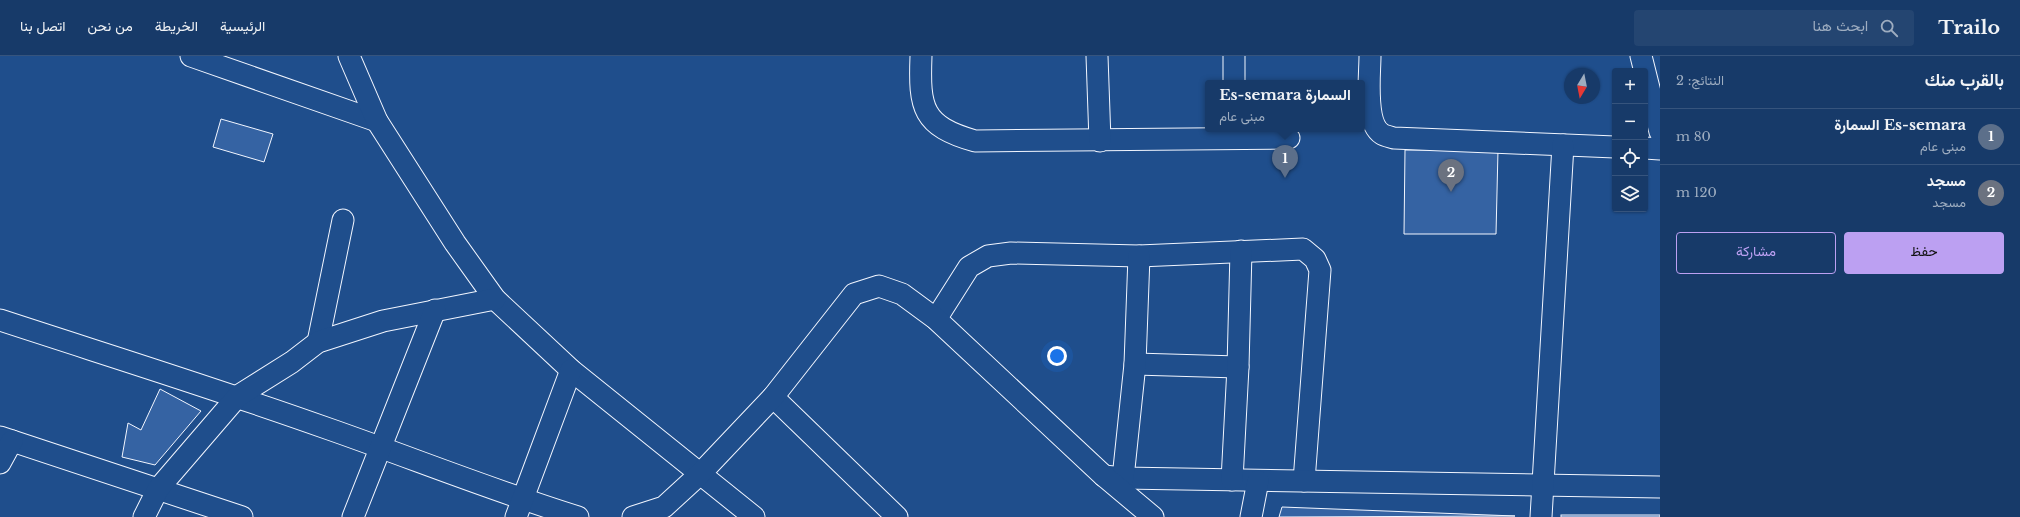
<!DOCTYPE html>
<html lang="ar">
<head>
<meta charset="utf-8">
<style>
  :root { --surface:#173a69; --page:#244571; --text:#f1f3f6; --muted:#9eadc0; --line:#36547d; --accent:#bca0f2 }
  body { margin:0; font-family:"Libre Baskerville",Vazirmatn,serif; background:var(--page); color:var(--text); direction:rtl }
  .controls { position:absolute; right:12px; top:12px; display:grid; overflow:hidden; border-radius:4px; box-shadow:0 1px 3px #0004 }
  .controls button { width:36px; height:36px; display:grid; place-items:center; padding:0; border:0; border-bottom:1px solid var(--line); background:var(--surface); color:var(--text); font:20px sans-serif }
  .compass { position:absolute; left:1564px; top:12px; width:36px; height:36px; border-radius:50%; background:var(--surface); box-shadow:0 1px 3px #0004; rotate:190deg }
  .you { position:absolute; left:1057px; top:300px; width:14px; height:14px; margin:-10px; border:3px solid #fff; border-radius:50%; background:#1a73e8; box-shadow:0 0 0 6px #1a73e833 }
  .badge { display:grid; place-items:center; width:26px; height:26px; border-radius:50%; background:var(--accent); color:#fff; font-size:13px; font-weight:700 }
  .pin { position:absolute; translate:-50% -33px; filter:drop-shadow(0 1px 2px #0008) }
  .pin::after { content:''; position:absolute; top:21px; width:14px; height:12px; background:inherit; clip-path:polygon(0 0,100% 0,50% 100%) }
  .popup { position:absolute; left:1205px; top:24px; width:160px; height:52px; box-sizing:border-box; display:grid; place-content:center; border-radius:4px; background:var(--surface); filter:drop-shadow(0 1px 3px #0005); font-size:13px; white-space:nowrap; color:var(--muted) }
  .popup b { font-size:15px; color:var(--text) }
  .popup::after { content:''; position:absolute; left:50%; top:100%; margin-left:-8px; border:8px solid transparent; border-top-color:var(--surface) }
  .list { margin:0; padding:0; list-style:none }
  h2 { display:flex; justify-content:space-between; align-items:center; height:52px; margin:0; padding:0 16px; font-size:17px }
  h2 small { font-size:13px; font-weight:400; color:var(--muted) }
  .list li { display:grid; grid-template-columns:26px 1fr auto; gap:12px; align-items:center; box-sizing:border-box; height:56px; padding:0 16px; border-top:1px solid var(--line) }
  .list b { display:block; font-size:15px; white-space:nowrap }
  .list p { margin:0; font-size:13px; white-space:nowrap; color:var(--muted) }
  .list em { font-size:13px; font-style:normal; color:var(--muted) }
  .actions { display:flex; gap:8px; padding:12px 16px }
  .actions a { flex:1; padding:9px 0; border:1px solid var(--accent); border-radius:4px; text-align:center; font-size:14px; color:var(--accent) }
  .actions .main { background:var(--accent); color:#111 }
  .icon { flex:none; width:22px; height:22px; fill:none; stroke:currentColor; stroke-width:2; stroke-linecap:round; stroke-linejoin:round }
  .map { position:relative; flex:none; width:1660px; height:461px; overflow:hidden; direction:ltr }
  header { display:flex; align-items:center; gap:24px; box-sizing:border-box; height:56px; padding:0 20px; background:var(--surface); border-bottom:1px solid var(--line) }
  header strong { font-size:19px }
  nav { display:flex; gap:22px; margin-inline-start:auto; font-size:14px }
  .search { width:280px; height:36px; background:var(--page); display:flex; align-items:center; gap:10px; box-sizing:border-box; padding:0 14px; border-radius:4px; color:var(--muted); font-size:15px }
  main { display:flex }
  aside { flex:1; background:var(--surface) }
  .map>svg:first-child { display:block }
</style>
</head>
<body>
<header>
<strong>Trailo</strong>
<div class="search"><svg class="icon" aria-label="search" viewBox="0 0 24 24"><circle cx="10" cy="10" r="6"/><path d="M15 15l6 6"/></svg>ابحث هنا</div>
<nav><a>الرئيسية</a><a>الخريطة</a><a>من نحن</a><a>اتصل بنا</a></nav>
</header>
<main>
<aside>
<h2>بالقرب منك<small>النتائج: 2</small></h2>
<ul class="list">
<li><span class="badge" style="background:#5c6f8a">1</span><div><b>Es-semara السمارة</b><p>مبنى عام</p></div><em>80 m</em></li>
<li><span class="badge" style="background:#6b7280">2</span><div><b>مسجد</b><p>مسجد</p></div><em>120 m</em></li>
</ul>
<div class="actions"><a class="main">حفظ</a><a>مشاركة</a></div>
</aside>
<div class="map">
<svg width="1660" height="461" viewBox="0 0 1660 461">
  <rect width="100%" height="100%" fill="#1f4e8c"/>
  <g fill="#3563a3" stroke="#f2f6ff">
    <path d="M221 63 273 78 264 106 213 91Z"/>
    <path d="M1405 94H1498L1496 178H1404Z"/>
    <path d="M160 333 201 355 155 409 122 401 128 367 141 374Z"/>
    <path d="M1282 451 1515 460 1279 461Z"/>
    <rect x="1561" y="459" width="99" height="2"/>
  </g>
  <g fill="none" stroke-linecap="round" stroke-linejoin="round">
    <defs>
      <g id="minor">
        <path d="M191 0 377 65"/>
        <path d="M349 0 377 65 455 187 495 243 571 314 754 461"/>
        <path d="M921 0C919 52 922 70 975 85L1289 82"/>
        <path d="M1097 0 1100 85"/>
        <path d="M1370 0C1370 19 1364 67 1382 78 1385 80 1391 81 1394 82L1615 91"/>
        <path d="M1641 0 1660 76"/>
        <path d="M1234 27V0"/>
        <path d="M1645 92 1660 93"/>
        <path d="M936 263 969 211 988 200 1011 197 1139 200 1303 193 1315 203 1320 214 1304 425"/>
        <path d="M0 264C110 300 220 334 329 373 412 402 494 435 578 461"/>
        <path d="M318 286 343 164"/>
        <path d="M1135 308 1238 311"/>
        <path d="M773 341 897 461"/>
        <path d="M0 381 242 461"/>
        <path d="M0 407 12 385"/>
        <path d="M1104 420 1123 422 1660 431"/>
        <path d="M1123 422 1135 308 1139 200"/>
        <path d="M1232 424 1238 311 1241 195"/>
        <path d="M144 461 158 433 238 340 292 306 318 286 383 265 495 243"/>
        <path d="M353 461 435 254"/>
        <path d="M516 461 571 314"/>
        <path d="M633 461 664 451 700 418 773 341 854 238 879 230 902 238 936 263 1104 420 1153 461"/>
        <path d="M1251 461 1258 425"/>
        <path d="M1541 461 1563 89"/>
      </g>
    </defs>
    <use href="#minor" stroke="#f2f6ff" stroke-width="23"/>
    <use href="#minor" stroke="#1f4e8c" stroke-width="21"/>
  </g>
</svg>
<div class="controls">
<button>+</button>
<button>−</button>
<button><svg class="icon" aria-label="locate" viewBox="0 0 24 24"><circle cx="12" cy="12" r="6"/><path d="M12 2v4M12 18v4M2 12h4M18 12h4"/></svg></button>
<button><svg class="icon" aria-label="layers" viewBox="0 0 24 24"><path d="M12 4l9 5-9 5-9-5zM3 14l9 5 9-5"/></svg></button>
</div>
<svg class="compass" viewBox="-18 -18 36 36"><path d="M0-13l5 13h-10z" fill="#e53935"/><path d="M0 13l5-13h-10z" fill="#9eadc0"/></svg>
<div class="you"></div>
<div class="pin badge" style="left:1285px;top:122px;background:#5c6f8a">1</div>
<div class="popup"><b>Es-semara السمارة</b>مبنى عام</div>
<div class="pin badge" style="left:1451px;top:136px;background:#6b7280">2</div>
</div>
</main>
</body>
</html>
